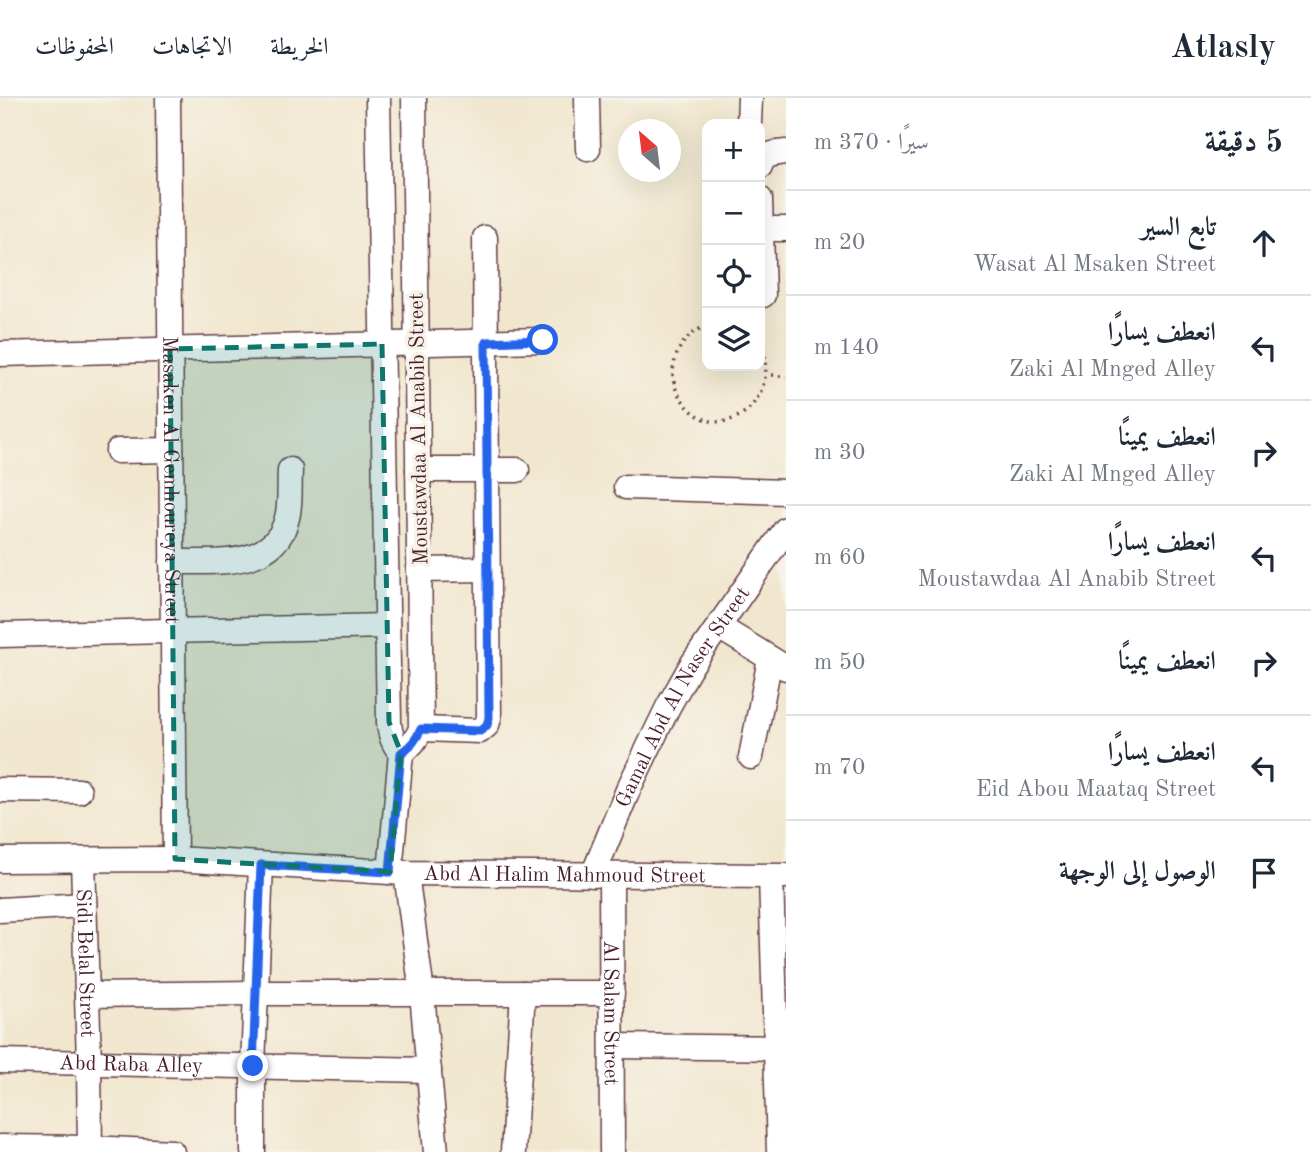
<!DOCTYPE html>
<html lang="ar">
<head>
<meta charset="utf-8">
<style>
  :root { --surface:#fff; --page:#f2f2f3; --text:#1f2937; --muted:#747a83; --line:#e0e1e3 }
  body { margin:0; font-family:"Old Standard TT",Amiri,serif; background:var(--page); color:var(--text); direction:rtl }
  .controls { position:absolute; right:21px; top:21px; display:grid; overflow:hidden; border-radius:14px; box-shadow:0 7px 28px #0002 }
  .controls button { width:63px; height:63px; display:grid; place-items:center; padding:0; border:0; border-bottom:2px solid var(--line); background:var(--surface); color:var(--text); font:35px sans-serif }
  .compass { position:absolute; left:618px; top:21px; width:63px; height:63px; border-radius:50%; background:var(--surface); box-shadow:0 7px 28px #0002; rotate:332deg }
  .stop { position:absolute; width:21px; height:21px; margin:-16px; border:5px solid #2563eb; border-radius:50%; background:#fff }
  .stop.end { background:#2563eb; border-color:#fff; box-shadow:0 2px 7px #0008 }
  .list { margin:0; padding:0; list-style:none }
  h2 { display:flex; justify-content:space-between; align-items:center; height:91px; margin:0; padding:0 28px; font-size:30px }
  h2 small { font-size:23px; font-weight:400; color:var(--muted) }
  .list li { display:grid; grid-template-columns:46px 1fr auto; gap:21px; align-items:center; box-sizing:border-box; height:105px; padding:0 28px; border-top:2px solid var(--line) }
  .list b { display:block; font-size:26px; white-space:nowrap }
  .list p { margin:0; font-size:23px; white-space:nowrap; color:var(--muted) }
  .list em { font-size:23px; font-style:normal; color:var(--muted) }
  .icon { flex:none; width:38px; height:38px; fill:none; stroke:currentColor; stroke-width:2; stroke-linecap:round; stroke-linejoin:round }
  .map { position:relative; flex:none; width:786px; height:1054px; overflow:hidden; direction:ltr }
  header { display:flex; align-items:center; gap:42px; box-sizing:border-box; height:98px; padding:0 35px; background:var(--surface); border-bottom:2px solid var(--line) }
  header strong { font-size:33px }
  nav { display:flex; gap:38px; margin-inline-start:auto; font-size:24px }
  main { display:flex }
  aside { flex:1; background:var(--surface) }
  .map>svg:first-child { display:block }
</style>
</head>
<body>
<header>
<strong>Atlasly</strong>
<nav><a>الخريطة</a><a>الاتجاهات</a><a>المحفوظات</a></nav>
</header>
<main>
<aside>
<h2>5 دقيقة<small>سيرًا · 370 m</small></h2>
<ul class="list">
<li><svg class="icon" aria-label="ahead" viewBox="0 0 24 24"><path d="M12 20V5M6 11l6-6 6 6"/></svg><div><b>تابع السير</b><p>Wasat Al Msaken Street</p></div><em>20 m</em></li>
<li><svg class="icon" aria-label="left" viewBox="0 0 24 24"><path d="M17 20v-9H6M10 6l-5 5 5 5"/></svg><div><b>انعطف يسارًا</b><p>Zaki Al Mnged Alley</p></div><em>140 m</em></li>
<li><svg class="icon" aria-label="right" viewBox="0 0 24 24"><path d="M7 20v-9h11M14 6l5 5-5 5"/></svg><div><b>انعطف يمينًا</b><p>Zaki Al Mnged Alley</p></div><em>30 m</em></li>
<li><svg class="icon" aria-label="left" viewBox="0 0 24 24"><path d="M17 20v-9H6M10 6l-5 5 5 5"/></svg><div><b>انعطف يسارًا</b><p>Moustawdaa Al Anabib Street</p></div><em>60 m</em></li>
<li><svg class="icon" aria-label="right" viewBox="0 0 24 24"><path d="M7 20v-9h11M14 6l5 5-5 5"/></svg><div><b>انعطف يمينًا</b></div><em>50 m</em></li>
<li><svg class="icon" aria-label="left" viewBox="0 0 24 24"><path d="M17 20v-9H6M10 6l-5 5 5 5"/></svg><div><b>انعطف يسارًا</b><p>Eid Abou Maataq Street</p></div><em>70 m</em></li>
<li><svg class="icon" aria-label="arrive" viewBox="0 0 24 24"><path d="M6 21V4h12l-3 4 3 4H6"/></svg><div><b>الوصول إلى الوجهة</b></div></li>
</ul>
</aside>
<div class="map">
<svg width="786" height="1054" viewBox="0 0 786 1054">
  <rect width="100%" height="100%" fill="#f7f3e8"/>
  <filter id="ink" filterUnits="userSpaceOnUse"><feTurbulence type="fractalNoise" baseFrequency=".0143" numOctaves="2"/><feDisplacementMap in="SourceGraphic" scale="14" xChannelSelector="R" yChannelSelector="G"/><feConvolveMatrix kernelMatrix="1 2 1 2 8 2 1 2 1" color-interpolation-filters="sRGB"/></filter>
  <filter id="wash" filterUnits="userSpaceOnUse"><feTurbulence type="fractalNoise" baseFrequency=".00686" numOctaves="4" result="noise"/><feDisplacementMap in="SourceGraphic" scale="28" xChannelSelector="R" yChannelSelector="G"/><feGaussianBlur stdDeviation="1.57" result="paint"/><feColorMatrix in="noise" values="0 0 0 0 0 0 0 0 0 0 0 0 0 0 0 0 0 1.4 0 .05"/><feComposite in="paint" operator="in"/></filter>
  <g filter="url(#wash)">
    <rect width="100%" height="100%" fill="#f1e7cf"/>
  </g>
  <g filter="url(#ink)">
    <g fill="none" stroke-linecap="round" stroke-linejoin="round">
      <defs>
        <g id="minor">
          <path id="s1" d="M168 0 175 761"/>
          <path d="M378 0 389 624C390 637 393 645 401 655L390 774"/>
          <path d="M587 0 588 51"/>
          <path d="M749 26 750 0"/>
          <path d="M760 68C763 56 775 55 786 54"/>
          <path d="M760 101 763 197"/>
          <path d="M761 131H786"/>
          <path d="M0 256 543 242"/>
          <path d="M118 353 171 352"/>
          <path d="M418 372H517"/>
          <path d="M626 389 786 394"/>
          <path d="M172 464C213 463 275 472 287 420 291 405 289 388 290 372"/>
          <path d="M419 472 488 471"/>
          <path d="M719 529 786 570"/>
          <path d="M0 537 387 528"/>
          <path d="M421 631 480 633 487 627 489 619 485 140"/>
          <path d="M401 655C411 648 416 642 421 631L414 0"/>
          <path d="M751 659 770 561"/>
          <path d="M0 692 79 693"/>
          <path id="s2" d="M0 762 175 761 406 775 786 778"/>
          <path id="s3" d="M83 762 89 965 90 1054"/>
          <path d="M406 775 422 895 436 1054"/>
          <path id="s4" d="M593 777 628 692 668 609 691 568 786 431"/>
          <path id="s5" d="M611 777 612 1054"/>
          <path d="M771 778 779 1054"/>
          <path d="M0 812 84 807"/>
          <path d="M87 897 255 895H612"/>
          <path d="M613 948 786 950"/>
          <path id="s6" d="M0 963 429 972"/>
          <path d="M0 1049 90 1050 172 1054"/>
          <path d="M253 1054V968L261 767"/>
          <path d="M513 1054 523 895"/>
        </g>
      </defs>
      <use href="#minor" stroke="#633d44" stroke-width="27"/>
      <g stroke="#633d44" stroke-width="3.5" stroke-dasharray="2 5" stroke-linecap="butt">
        <path d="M707 228C689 234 677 248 674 267 671 280 675 293 683 303 719 354 786 302 760 242"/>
        <path d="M772 277 786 279"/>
      </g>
      <use href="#minor" stroke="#fff" stroke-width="24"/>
    </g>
  </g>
  <g fill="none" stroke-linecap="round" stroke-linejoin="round" filter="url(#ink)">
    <path stroke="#2563eb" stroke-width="9" d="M253 968 261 767 390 774 401 655C411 648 416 642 421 631L480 633 487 627 489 620 486 244 543 242"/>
  </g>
  <path fill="#0f766e" fill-opacity="0.2" stroke="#0f766e" stroke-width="5" stroke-dasharray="14 9" stroke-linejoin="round" d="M382 246 389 624 401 655 390 774 175 761 170 251Z"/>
  <g text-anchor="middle" stroke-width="7" stroke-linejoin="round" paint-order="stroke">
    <g font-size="21" fill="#4a1f2b" stroke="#f7f3e8">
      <text transform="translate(418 331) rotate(-91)" y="7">Moustawdaa Al Anabib Street</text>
      <text dy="7" stroke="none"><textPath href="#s1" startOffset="382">Masaken Al Gemhoureya Street</textPath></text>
      <text dy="7" stroke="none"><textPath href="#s4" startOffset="200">Gamal Abd Al Naser Street</textPath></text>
      <text dy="7" stroke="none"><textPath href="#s2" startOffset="565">Abd Al Halim Mahmoud Street</textPath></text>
      <text dy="7" stroke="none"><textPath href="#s3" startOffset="103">Sidi Belal Street</textPath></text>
      <text dy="7" stroke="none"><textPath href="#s5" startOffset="138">Al Salam Street</textPath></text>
      <text dy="7" stroke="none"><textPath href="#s6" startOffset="131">Abd Raba Alley</textPath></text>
    </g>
  </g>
</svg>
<div class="controls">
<button>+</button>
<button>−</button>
<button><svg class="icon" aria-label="locate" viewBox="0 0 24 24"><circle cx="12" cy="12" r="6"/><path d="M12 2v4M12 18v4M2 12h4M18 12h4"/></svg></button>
<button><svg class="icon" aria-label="layers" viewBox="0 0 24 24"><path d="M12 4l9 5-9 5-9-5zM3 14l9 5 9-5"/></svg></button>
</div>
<svg class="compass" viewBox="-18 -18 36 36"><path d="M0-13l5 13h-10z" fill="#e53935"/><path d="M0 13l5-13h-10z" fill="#747a83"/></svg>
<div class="stop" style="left:543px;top:242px"></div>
<div class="stop end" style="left:253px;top:968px"></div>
</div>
</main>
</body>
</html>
